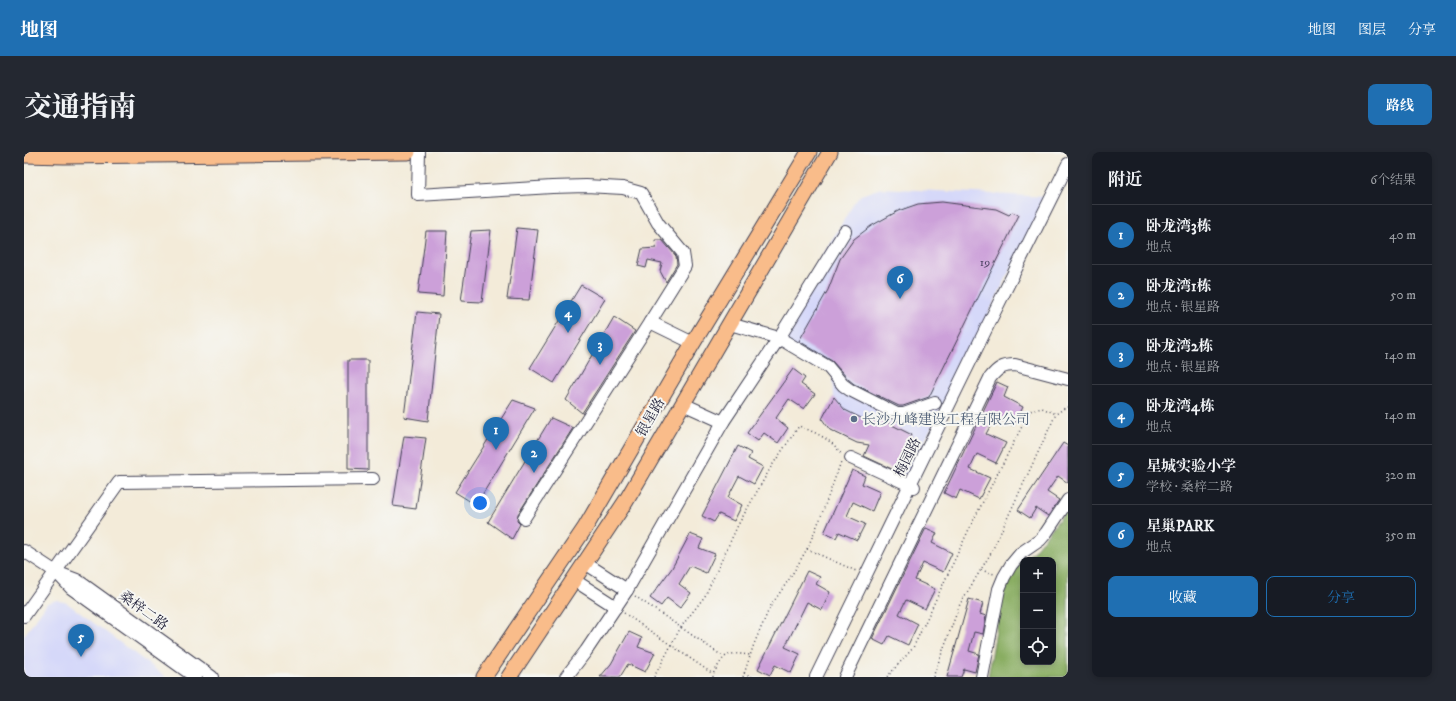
<!DOCTYPE html>
<html lang="zh">
<head>
<meta charset="utf-8">
<style>
  :root { --surface:#171b24; --page:#242831; --text:#f1f3f6; --muted:#9ea1a6; --line:#363941; --accent:#1f6fb2 }
  body { margin:0; font-family:"IM FELL DW Pica","Noto Serif SC",serif; background:var(--page); color:var(--text) }
  .controls { position:absolute; right:12px; bottom:12px; display:grid; overflow:hidden; border-radius:8px; box-shadow:0 2px 6px #0003 }
  .controls button { width:36px; height:36px; display:grid; place-items:center; padding:0; border:0; border-bottom:1px solid var(--line); background:var(--surface); color:var(--text); font:20px sans-serif }
  .you { position:absolute; left:456px; top:351px; width:14px; height:14px; margin:-10px; border:3px solid #fff; border-radius:50%; background:#1a73e8; box-shadow:0 0 0 6px #1a73e833 }
  .badge { display:grid; place-items:center; width:26px; height:26px; border-radius:50%; background:var(--accent); color:#fff; font-size:13px; font-weight:700 }
  .pin { position:absolute; translate:-50% -33px; filter:drop-shadow(0 1px 2px #0008) }
  .pin::after { content:''; position:absolute; top:21px; width:14px; height:12px; background:inherit; clip-path:polygon(0 0,100% 0,50% 100%) }
  .list { margin:0; padding:0; list-style:none }
  h2 { display:flex; justify-content:space-between; align-items:center; height:52px; margin:0; padding:0 16px; font-size:17px }
  h2 small { font-size:13px; font-weight:400; color:var(--muted) }
  .list li { display:grid; grid-template-columns:26px 1fr auto; gap:12px; align-items:center; box-sizing:border-box; height:60px; padding:0 16px; border-top:1px solid var(--line) }
  .list b { display:block; font-size:15px; white-space:nowrap }
  .list p { margin:0; font-size:13px; white-space:nowrap; color:var(--muted) }
  .list em { font-size:13px; font-style:normal; color:var(--muted) }
  .actions { display:flex; gap:8px; padding:12px 16px }
  .actions a { flex:1; padding:9px 0; border:1px solid var(--accent); border-radius:8px; text-align:center; font-size:14px; color:var(--accent) }
  .actions .main { background:var(--accent); color:#fff }
  .icon { flex:none; width:22px; height:22px; fill:none; stroke:currentColor; stroke-width:2; stroke-linecap:round; stroke-linejoin:round }
  .map { position:relative; flex:none; width:1044px; height:525px; overflow:hidden; border-radius:8px }
  header { display:flex; align-items:center; gap:24px; box-sizing:border-box; height:56px; padding:0 20px; background:var(--accent); color:#fff }
  header strong { font-size:19px }
  nav { display:flex; gap:22px; margin-inline-start:auto; font-size:14px }
  .intro { display:flex; align-items:center; justify-content:space-between; box-sizing:border-box; height:96px; padding:0 24px }
  h1 { margin:0; font-size:28px }
  .button { padding:10px 18px; border-radius:8px; background:var(--accent); color:#fff; font-size:14px; font-weight:700 }
  main { display:flex; gap:24px; padding:0 24px }
  aside { flex:1; background:var(--surface); border-radius:8px; box-shadow:0 2px 6px #0003 }
  .map>svg:first-child { display:block }
</style>
</head>
<body>
<header>
<strong>地图</strong>
<nav><a>地图</a><a>图层</a><a>分享</a></nav>
</header>
<div class="intro"><h1>交通指南</h1><a class="button">路线</a></div>
<main>
<div class="map">
<svg width="1044" height="525" viewBox="0 0 1044 525">
  <rect width="100%" height="100%" fill="#f6f6f2"/>
  <filter id="ink" filterUnits="userSpaceOnUse"><feTurbulence type="fractalNoise" baseFrequency=".025" numOctaves="2"/><feDisplacementMap in="SourceGraphic" scale="8" xChannelSelector="R" yChannelSelector="G"/><feConvolveMatrix kernelMatrix="1 2 1 2 8 2 1 2 1" color-interpolation-filters="sRGB"/></filter>
  <filter id="wash" filterUnits="userSpaceOnUse"><feTurbulence type="fractalNoise" baseFrequency=".012" numOctaves="4" result="noise"/><feDisplacementMap in="SourceGraphic" scale="16" xChannelSelector="R" yChannelSelector="G"/><feGaussianBlur stdDeviation="0.9" result="paint"/><feColorMatrix in="noise" values="0 0 0 0 0 0 0 0 0 0 0 0 0 0 0 0 0 1.4 0 .05"/><feComposite in="paint" operator="in"/></filter>
  <g filter="url(#wash)">
    <rect width="100%" height="100%" fill="#f3ebd9"/>
    <g fill="#d5d8f9">
      <path d="M857 36 1023 45 883 324 840 304 845 293 833 291 806 278 798 267 810 245 809 220 750 185 830 51 837 43Z"/>
      <path d="M33 448 43 451 142 525H0V484L23 451Z"/>
    </g>
    <path fill="#89ad62" stroke="#56684e" d="M1044 356V525H964L978 444 984 426 999 408V510H1029V408H999L1010 399Z"/>
    <g id="blocks">
      <g fill="#cca0d9">
        <path d="M918 50 972 57 985 63 988 60 995 63 905 245 879 254H875L830 232 824 227 808 209 775 189 804 138 816 107 830 87 847 74 874 59 894 52Z"/>
        <path d="M493 76 514 78 505 148 483 147Z"/>
        <path d="M467 78 458 150 437 149 447 79Z"/>
        <path d="M402 79H423L419 144 394 142Z"/>
        <path d="M631 88H638L652 104 653 112 642 130 636 119 638 111 624 108 622 116 614 114 618 97 632 96Z"/>
        <path d="M557 133 581 147 530 231 506 216Z"/>
        <path d="M393 160 415 162 404 269 380 265Z"/>
        <path d="M590 165 611 179 558 261 542 248Z"/>
        <path d="M324 208H344V318L324 317Z"/>
        <path d="M769 217 781 226 777 232 791 242 780 257 765 247 752 266 764 276 754 291 740 281 734 289 723 281Z"/>
        <path d="M973 230 984 235 980 245 999 255 990 274 971 265 962 282 982 291 972 311 953 302 946 317 966 326 955 347 936 338 932 347 920 341Z"/>
        <path d="M810 245 821 258 841 268H858L888 283 870 318 840 304 845 293 833 291 806 278 798 267Z"/>
        <path d="M489 248 511 256 452 353 431 340Z"/>
        <path d="M527 266 549 276 494 362 493 369 496 372 488 387 464 370Z"/>
        <path d="M380 284 402 286 392 357 369 354Z"/>
        <path d="M1039 291 1044 294V331L1034 324 1023 340 1035 348 1024 364 1012 356 1006 366 994 358Z"/>
        <path d="M714 294 727 301 724 307 739 315 730 332 715 324 704 345 718 353 710 369 695 362 690 370 678 364Z"/>
        <path d="M828 318 841 324 838 332 856 340 848 359 829 350 823 364 841 372 833 388 815 380 812 386 800 381Z"/>
        <path d="M902 376 913 381 908 391 928 401 919 420 899 411 891 428 911 437 901 457 882 448 875 462 894 472 884 493 865 484 860 493 848 487Z"/>
        <path d="M666 382 679 387 675 396 691 402 682 421 666 414 655 432 667 441 656 456 643 446 637 454 626 446 648 416Z"/>
        <path d="M783 419 796 425 792 432 806 440 798 458 783 450 761 495 776 502 767 521 751 513 746 523 734 517Z"/>
        <path d="M945 447 959 451 956 462 962 464 959 482 950 480 945 499 955 502 951 520 940 517 937 525H923Z"/>
        <path d="M605 480 618 486 614 495 631 501 621 520 604 512 596 525H576L587 512Z"/>
      </g>
    </g>
  </g>
  <g filter="url(#ink)">
    <use href="#blocks" fill-opacity="0" stroke="#414053" stroke-width="1"/>
    <g fill="none" stroke-linecap="round" stroke-linejoin="round">
      <defs>
        <g id="minor">
          <path d="M395 0 394 43 528 35 562 34 599 36 617 41 634 71 659 101 661 114 626 170 669 191"/>
          <path d="M706 172 755 186 804 215 819 233 826 238 873 262H880L911 251"/>
          <path d="M659 252 699 270"/>
          <path d="M827 306 890 335"/>
          <path d="M500 366 626 170"/>
          <path d="M0 399 32 420"/>
          <path d="M561 411 603 438"/>
          <path d="M550 428 592 455"/>
          <path d="M0 464 95 330 349 327"/>
          <path d="M171 525 47 436 32 420 53 428 188 525"/>
          <path d="M542 525 562 499 603 438 699 270 755 186 821 79"/>
          <path d="M792 525 961 179 1044 12"/>
          <path d="M821 525 966 226C974 216 979 213 991 213L1044 227"/>
          <path d="M958 525 975 437 980 425 987 413 997 401 1016 388 1022 381 1044 348"/>
        </g>
        <g id="major">
          <path d="M0 3 40 4 384 0"/>
          <path d="M460 525 561 376 669 191 785 0"/>
          <path d="M485 525 602 349 806 0"/>
        </g>
      </defs>
      <use href="#minor" stroke="#414053" stroke-width="14"/>
      <use href="#major" stroke="#414053" stroke-width="17"/>
      <g stroke="#414053" stroke-width="1.5" stroke-dasharray="1 3" stroke-linecap="butt">
        <path d="M783 397 832 419"/>
        <path d="M957 418 970 422"/>
        <path d="M611 444 700 505"/>
        <path d="M600 461 689 522"/>
        <path d="M720 521 728 525"/>
        <path d="M630 525 657 475 681 444 714 373 747 315 775 274C790 280 808 287 817 302"/>
        <path d="M689 525V522C702 501 701 500 726 503"/>
        <path d="M719 525 730 492 746 455 766 426 783 397 796 367 817 310"/>
        <path d="M863 525 889 496 948 371 1006 259 1018 256 1032 262"/>
        <path d="M909 525 936 452 967 401 1032 262 1042 255H1044"/>
      </g>
      <use href="#minor" stroke="#fff" stroke-width="12"/>
      <use href="#major" stroke="#f9bc8a" stroke-width="15"/>
    </g>
  </g>
  <circle fill="#5c6f8a" stroke="#f6f6f2" stroke-width="1.5" cx="830" cy="267" r="4"/>
  <g text-anchor="middle" stroke-width="4" stroke-linejoin="round" paint-order="stroke">
    <g font-size="12" fill="#4c4262">
      <text x="961" y="114">19</text>
    </g>
    <g font-size="14" fill="#22223b" stroke="#f6f6f2">
      <text transform="translate(626 265) rotate(-60)" y="5">银星路</text>
      <text transform="translate(883 305) rotate(-64)" y="5">梅园路</text>
      <text transform="translate(120 458) rotate(36)" y="5">桑梓二路</text>
    </g>
    <g font-size="14" fill="#4e5e75" stroke="#f6f6f2" text-anchor="start">
      <text x="838" y="272">长沙九峰建设工程有限公司</text>
    </g>
  </g>
</svg>
<div class="controls">
<button>+</button>
<button>−</button>
<button><svg class="icon" aria-label="locate" viewBox="0 0 24 24"><circle cx="12" cy="12" r="6"/><path d="M12 2v4M12 18v4M2 12h4M18 12h4"/></svg></button>
</div>
<div class="you"></div>
<div class="pin badge" style="left:472px;top:298px">1</div>
<div class="pin badge" style="left:510px;top:321px">2</div>
<div class="pin badge" style="left:576px;top:213px">3</div>
<div class="pin badge" style="left:544px;top:181px">4</div>
<div class="pin badge" style="left:57px;top:505px">5</div>
<div class="pin badge" style="left:876px;top:147px">6</div>
</div>
<aside>
<h2>附近<small>6个结果</small></h2>
<ul class="list">
<li><span class="badge">1</span><div><b>卧龙湾3栋</b><p>地点</p></div><em>40 m</em></li>
<li><span class="badge">2</span><div><b>卧龙湾1栋</b><p>地点 · 银星路</p></div><em>50 m</em></li>
<li><span class="badge">3</span><div><b>卧龙湾2栋</b><p>地点 · 银星路</p></div><em>140 m</em></li>
<li><span class="badge">4</span><div><b>卧龙湾4栋</b><p>地点</p></div><em>140 m</em></li>
<li><span class="badge">5</span><div><b>星城实验小学</b><p>学校 · 桑梓二路</p></div><em>320 m</em></li>
<li><span class="badge">6</span><div><b>星巢PARK</b><p>地点</p></div><em>350 m</em></li>
</ul>
<div class="actions"><a class="main">收藏</a><a>分享</a></div>
</aside>
</main>
</body>
</html>
